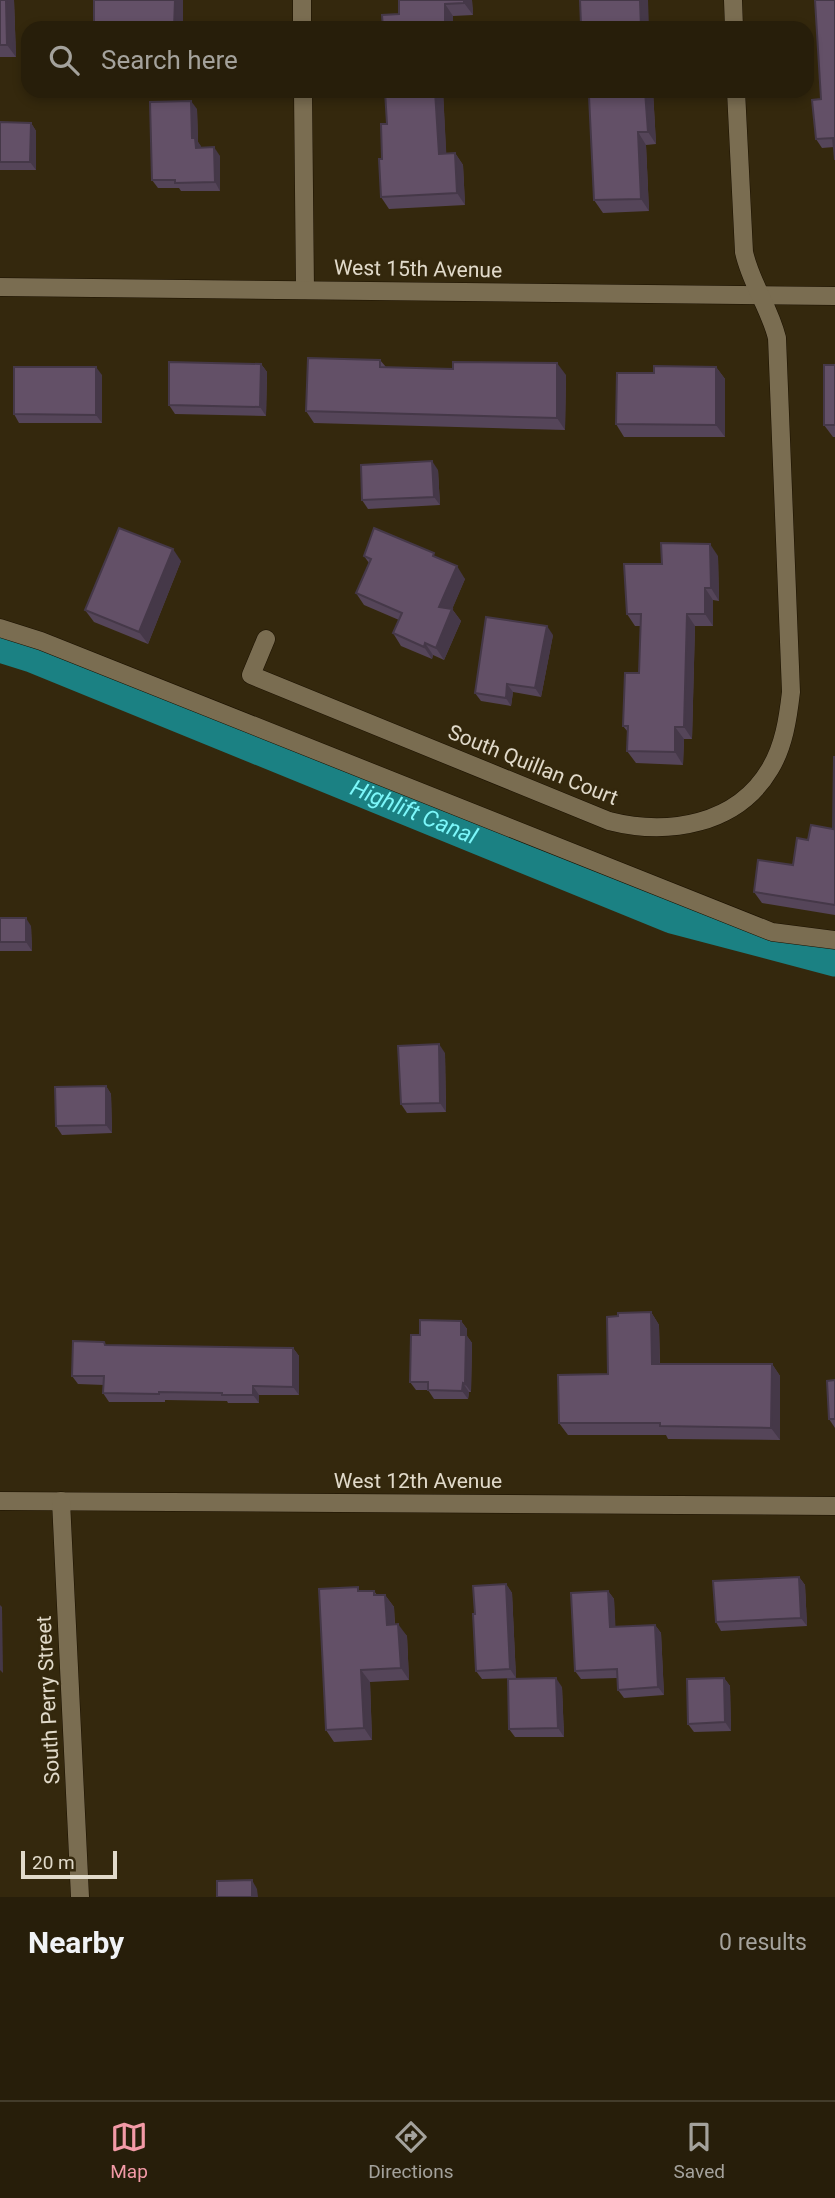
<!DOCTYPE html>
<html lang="en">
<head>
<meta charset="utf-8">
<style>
  :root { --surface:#271e0a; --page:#2f2713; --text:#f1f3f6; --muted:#a4a29c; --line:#433c2b; --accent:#f39aa7 }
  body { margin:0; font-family:Roboto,sans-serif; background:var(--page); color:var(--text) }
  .scale { position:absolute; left:21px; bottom:18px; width:96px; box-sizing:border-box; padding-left:7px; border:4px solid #e1daca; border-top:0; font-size:19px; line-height:24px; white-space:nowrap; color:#e1daca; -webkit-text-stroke:5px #34280d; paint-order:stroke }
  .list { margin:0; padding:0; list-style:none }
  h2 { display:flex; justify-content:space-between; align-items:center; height:91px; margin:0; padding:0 28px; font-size:30px }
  h2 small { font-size:23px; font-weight:400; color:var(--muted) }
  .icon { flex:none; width:38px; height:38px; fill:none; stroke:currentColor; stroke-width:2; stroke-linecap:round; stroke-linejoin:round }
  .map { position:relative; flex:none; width:835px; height:1897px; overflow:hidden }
  .search { position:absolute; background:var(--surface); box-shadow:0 4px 10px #0003; left:21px; right:21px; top:21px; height:77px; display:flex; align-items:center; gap:18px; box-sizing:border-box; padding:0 24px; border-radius:21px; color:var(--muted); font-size:26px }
  .sheet { height:203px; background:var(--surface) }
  nav { display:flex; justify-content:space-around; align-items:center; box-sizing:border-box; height:98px; border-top:2px solid var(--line); background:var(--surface); font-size:19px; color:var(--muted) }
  nav a { display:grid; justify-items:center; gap:4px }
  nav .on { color:var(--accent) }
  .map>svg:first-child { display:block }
</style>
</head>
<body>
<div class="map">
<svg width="835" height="1897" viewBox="0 0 835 1897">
  <rect width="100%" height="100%" fill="#34280d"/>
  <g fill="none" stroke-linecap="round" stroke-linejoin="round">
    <path stroke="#1b8183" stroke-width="33" id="s1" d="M0 646 32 656 672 917 835 960"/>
    <defs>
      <g id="minor">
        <path d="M302 0V28"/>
        <path d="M733 0 734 28"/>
        <path d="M303 91 305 290"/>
        <path d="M0 287 835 296"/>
        <path d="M0 628 41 641 772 932 835 940"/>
        <path d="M266 639 251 675 609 821C668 836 737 825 770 769 784 746 788 718 791 692L777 338C769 306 751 284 744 252L736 91"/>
        <path d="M0 1501 835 1506"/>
        <path d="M61 1501 80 1897"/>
      </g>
    </defs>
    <use href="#minor" stroke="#1b1100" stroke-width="19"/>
    <use href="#minor" stroke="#7a6d51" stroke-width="18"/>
  </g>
  <g fill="#554559">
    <path d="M0 0H14L16 57H0Z"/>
    <path d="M399 0H472L473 15 453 16 399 14Z"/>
    <path d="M580 0 649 28H584L581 25Z"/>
    <path d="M815 0 834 147 822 148 816 139 821 99Z"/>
    <path d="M443 91 446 153H455L463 165 465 205 389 209 381 197 382 159 387 124Z"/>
    <path d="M602 91H653L656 144 646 145 649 211 603 213 594 200Z"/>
    <path d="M197 109 198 142 201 147 220 156V191H181L179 188H158L152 180Z"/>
    <path d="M0 122 31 123 36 131V170H0V175Z"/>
    <path d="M380 360 386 367 566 375 565 430 314 423 306 411Z"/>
    <path d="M261 364 267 372 266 416 175 414 169 405Z"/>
    <path d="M835 365V437H833L824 425Z"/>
    <path d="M716 367 725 379V437H624L616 424 654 373Z"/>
    <path d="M102 375V423H19L14 414Z"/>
    <path d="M438 470 440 505 368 509 362 500Z"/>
    <path d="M364 556 438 558 465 579 452 609 461 621 444 660 433 655 432 659 401 646 393 633 399 620 364 605 356 593 369 563Z"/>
    <path d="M718 556 719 601 713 600V626H695L692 739H684L683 765 636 763 627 751 628 732 623 726 639 673 641 626H635L627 614 662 564Z"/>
    <path d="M181 561 148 644 94 622 85 610Z"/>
    <path d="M553 635 541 697 513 692 511 706 481 701 475 693Z"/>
    <path d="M835 757V915L762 903 754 892 793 865 808 840 833 829Z"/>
    <path d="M0 918 31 926 32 951H0Z"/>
    <path d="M445 1053 446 1112 407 1113 401 1104Z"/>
    <path d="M106 1086 111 1094 112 1133 62 1135 56 1126Z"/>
    <path d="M651 1312 659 1325 660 1364H772L780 1376V1440L668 1439 666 1435H568L559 1423 608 1374 618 1316Z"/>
    <path d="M461 1321 467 1329V1336L472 1343 471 1392H469L468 1399H434L428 1390H416L410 1382 420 1335Z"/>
    <path d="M107 1345 293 1348 299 1356V1395H259V1403H228L227 1401 165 1400V1402H109L103 1393 104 1385 78 1384 72 1376Z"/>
    <path d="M835 1380V1428L829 1419Z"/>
    <path d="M799 1577 805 1585 807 1626 721 1631 716 1622Z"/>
    <path d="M506 1584 512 1593 516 1678 482 1679 476 1671Z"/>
    <path d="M361 1591H374L377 1595H385L394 1607 395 1624 407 1636 409 1680 370 1682 372 1740 334 1742 326 1730Z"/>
    <path d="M608 1591 614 1599 615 1627 655 1625 661 1633 664 1695 624 1698 618 1690 617 1678 581 1679 575 1671Z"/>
    <path d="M724 1678 730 1686 731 1731 694 1732 688 1724Z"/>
    <path d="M562 1687 564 1737H515L509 1729Z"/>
  </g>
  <g fill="#453848">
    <path d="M6 0H14L16 57 7 45Z"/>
    <path d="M175 0H183V28H174Z"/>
    <path d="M464 0H472L473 15 464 3Z"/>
    <path d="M640 0H648L649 28H641Z"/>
    <path d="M445 4 453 16V28H445Z"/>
    <path d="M435 91H443L447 166 439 154Z"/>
    <path d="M645 91H653L656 144 648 132Z"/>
    <path d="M191 101 197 109 198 142 201 146 202 156 196 148 192 138Z"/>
    <path d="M31 123 36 131V170L30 162Z"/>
    <path d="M638 132 646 145 649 211 641 199Z"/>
    <path d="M214 147 220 156V191L215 182Z"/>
    <path d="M455 153 463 165 465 205 457 193Z"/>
    <path d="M557 363 566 375 565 430 557 418Z"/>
    <path d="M261 364 267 372 266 416 260 407Z"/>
    <path d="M96 367 102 375V423L96 415Z"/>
    <path d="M716 367 725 379V437L716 425Z"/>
    <path d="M432 461 438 470 440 505 434 497Z"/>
    <path d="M710 544 718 556 719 601 711 588Z"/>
    <path d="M173 549 181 561 148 644 139 632Z"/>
    <path d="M457 566 465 579 448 619 439 607Z"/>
    <path d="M705 588 713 600V626L705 614Z"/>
    <path d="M452 609 461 621 444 660 436 648Z"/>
    <path d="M687 614 695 626 692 739 684 727Z"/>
    <path d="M547 626 553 635 541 697 535 688Z"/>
    <path d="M425 643 433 655 432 659 424 647Z"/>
    <path d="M507 684 513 692 511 706 506 698Z"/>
    <path d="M675 727 684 739 683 765 675 752Z"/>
    <path d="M26 918 31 926 32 951 26 942Z"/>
    <path d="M439 1044 445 1053 446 1112 440 1103Z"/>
    <path d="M106 1086 111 1094 112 1133 106 1125Z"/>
    <path d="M651 1312 659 1325 660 1376 652 1364Z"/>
    <path d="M461 1321 467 1329V1336L472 1343 471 1392 465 1384 461 1335Z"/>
    <path d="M293 1348 299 1356V1395L293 1387Z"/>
    <path d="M772 1364 780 1376V1440L771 1428Z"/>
    <path d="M463 1383 469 1392 468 1399 462 1391Z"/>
    <path d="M253 1386 259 1395V1403L253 1395Z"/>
    <path d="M799 1577 805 1585 807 1626 801 1618Z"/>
    <path d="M506 1584 512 1593 516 1678 510 1669Z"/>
    <path d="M608 1591 614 1599 616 1635 610 1627Z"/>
    <path d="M385 1595 394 1607 395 1637 387 1625Z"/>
    <path d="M0 1605 2 1607 3 1673 0 1670Z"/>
    <path d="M398 1624 407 1636 409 1680 401 1668Z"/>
    <path d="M655 1625 661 1633 664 1695 658 1687Z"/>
    <path d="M361 1670 370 1682 372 1740 364 1728Z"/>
    <path d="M556 1678 562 1687 564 1737 558 1728Z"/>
    <path d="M724 1678 730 1686 731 1731 725 1722Z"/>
    <path d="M252 1880 257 1889 258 1897H252Z"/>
  </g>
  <g fill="#635067" stroke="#453848" stroke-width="2">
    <path d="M0 0H6L7 45H0Z"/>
    <path d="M94 0H175L174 28H94Z"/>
    <path d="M399 0H464V3L445 4V28H383L382 15 399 14Z"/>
    <path d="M580 0H640L641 28H599V24L581 25Z"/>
    <path d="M815 0H835V160L833 138 816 139 812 100 821 99Z"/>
    <path d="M385 91H435L439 154 455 153 457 193 381 197 379 159H382L381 124H387Z"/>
    <path d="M602 91H645L648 132H638L641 199 594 200 589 96 603 95Z"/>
    <path d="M191 101 192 138H195L196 148 214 147 215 182 175 183V180H152L150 102Z"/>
    <path d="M0 122 31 123 30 162H0Z"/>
    <path d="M308 358 380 360V367L453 369V362L557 363V418L306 411Z"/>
    <path d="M169 362 261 364 260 407 169 405Z"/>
    <rect x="824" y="365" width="11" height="60"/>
    <path d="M654 366 716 367V425L616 424 617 373H654Z"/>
    <path d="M14 367H96V415L14 414Z"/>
    <path d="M432 461 434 497 362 500 361 465Z"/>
    <path d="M119 528 173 549 139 632 85 610Z"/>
    <path d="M374 528 434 553 433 556 457 566 439 607 452 609 436 648 425 643 424 647 393 633 402 613 356 593 371 559 364 556Z"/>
    <path d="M661 543 710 544 711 588H705V614H687L684 727H675V752L627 751 628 726H623L625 673H639L641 614H627L624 564H662Z"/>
    <path d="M486 617 547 626 535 688 507 684 506 698 475 693Z"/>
    <path d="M834 757H835V905L754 892 758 860 793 865 797 838 808 840 811 825 833 829Z"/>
    <rect x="0" y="918" width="26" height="24"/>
    <path d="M439 1044 440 1103 401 1104 398 1046Z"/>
    <path d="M106 1086V1125L56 1126 55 1087Z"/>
    <path d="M651 1312 652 1364H772L771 1428 660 1426V1423H559L558 1375 608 1374 607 1317 618 1316V1313Z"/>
    <path d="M420 1320 461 1321V1335H466L465 1384 463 1383 462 1391 428 1390V1382H410L411 1335H420Z"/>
    <path d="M73 1341 104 1342 105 1345 293 1348V1387L253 1386V1395H222V1393L159 1392V1394L103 1393 104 1376H72Z"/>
    <path d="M835 1380V1419H829L827 1381Z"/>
    <path d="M799 1577 801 1618 716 1622 713 1581Z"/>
    <path d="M506 1584 510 1669 476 1671 473 1614H475L473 1586Z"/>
    <path d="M358 1587V1591H374V1595H385L387 1625 398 1624 401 1668 361 1670 364 1728 326 1730 319 1589Z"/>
    <path d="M608 1591 610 1627 655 1625 658 1687 618 1690 617 1669 575 1671 571 1593Z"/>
    <path d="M556 1678 558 1728 509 1729 508 1679Z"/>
    <path d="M724 1678 725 1722 688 1724 687 1679Z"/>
    <path d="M252 1880V1897H217V1881Z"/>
  </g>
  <g text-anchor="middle" stroke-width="5" stroke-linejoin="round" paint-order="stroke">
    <g font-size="21" fill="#e1daca" stroke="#34280d">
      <text transform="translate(418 269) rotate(1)" y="7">West 15th Avenue</text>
      <text transform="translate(533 765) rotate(22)" y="7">South Quillan Court</text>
      <text x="418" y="1488">West 12th Avenue</text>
      <text transform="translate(48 1700) rotate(-93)" y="7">South Perry Street</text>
    </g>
    <g font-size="23" font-style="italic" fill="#7cf7fa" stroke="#34280d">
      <text dy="8" stroke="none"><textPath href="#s1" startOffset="446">Highlift Canal</textPath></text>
    </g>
  </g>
</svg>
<div class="scale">20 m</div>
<div class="search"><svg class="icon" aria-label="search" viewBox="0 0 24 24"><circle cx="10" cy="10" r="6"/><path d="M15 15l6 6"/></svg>Search here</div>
</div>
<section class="sheet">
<h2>Nearby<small>0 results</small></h2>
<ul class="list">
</ul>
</section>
<nav>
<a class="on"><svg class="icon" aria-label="map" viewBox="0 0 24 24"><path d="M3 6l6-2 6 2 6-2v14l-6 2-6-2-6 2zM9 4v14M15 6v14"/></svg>Map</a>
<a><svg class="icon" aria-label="directions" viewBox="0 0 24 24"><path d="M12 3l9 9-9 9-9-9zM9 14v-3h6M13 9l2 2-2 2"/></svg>Directions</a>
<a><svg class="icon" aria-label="saved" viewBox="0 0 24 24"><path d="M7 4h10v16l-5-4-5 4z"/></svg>Saved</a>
</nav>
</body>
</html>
